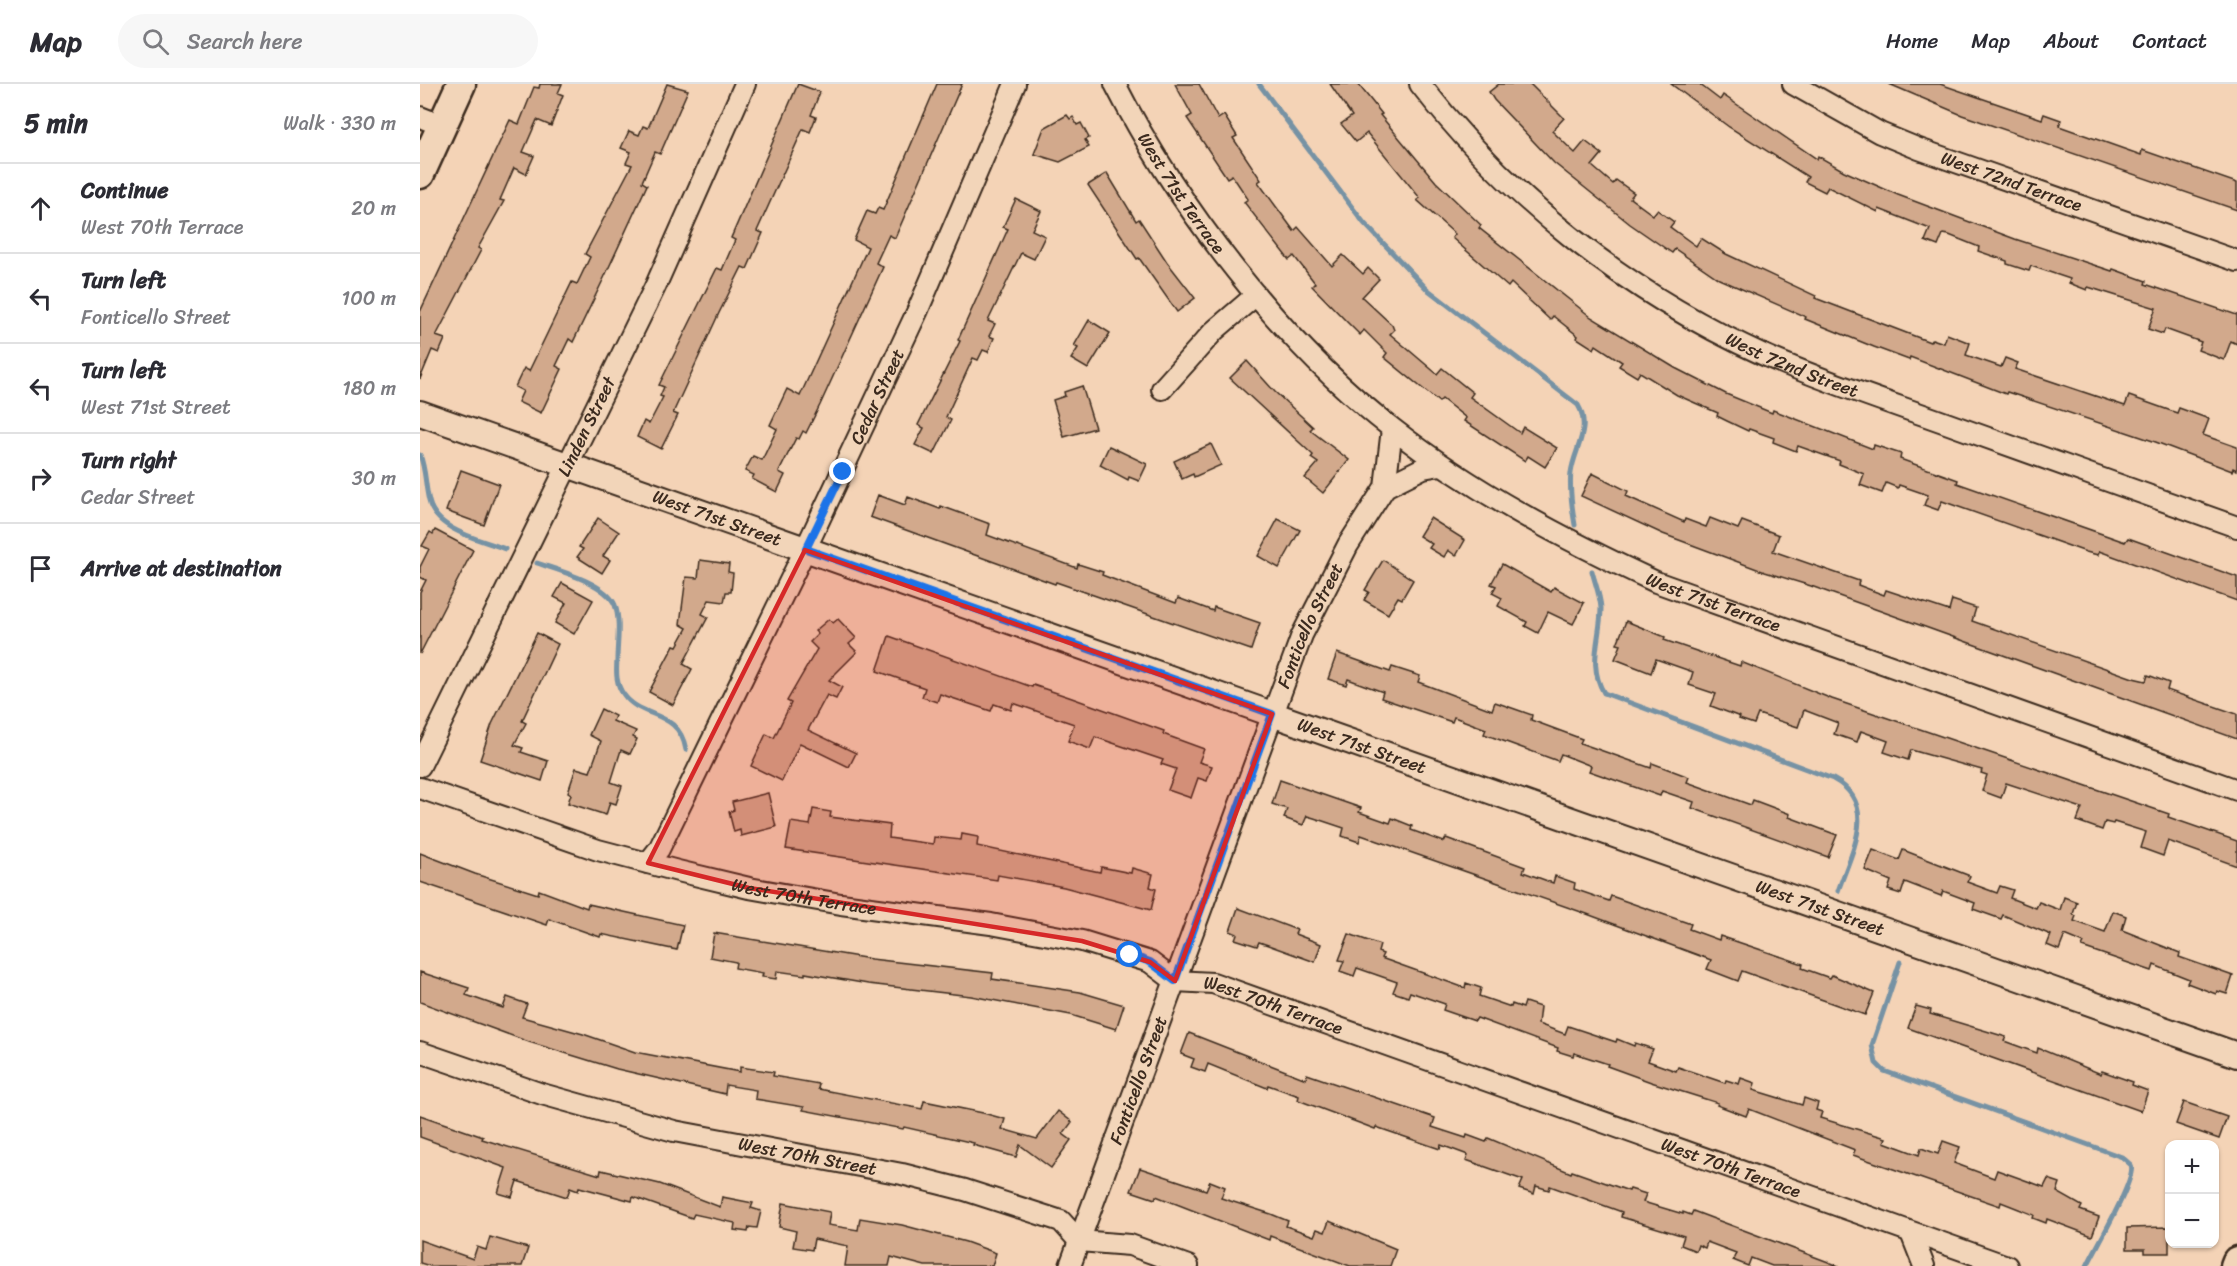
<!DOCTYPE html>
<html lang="en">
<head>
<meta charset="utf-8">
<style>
  :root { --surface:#fff; --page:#f7f7f7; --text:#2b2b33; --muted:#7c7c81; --line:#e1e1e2 }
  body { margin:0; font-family:Sriracha,sans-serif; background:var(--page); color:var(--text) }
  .controls { position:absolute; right:18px; bottom:18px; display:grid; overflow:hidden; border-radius:12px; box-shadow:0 2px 4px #0004 }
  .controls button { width:54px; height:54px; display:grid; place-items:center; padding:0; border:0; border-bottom:2px solid var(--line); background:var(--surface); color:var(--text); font:30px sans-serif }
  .stop { position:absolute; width:18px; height:18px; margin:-14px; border:4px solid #1a73e8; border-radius:50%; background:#fff }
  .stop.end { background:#1a73e8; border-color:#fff; box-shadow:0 2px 6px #0008 }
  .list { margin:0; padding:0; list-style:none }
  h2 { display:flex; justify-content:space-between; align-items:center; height:78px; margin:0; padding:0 24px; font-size:26px }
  h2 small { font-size:20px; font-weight:400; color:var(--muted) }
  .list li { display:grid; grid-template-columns:39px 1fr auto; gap:18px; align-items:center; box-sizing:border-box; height:90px; padding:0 24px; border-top:2px solid var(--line) }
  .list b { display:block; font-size:22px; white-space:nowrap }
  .list p { margin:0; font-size:20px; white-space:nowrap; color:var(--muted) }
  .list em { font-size:20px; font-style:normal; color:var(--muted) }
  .icon { flex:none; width:33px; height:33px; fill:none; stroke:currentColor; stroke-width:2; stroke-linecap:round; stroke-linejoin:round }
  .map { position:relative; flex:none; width:1817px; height:1182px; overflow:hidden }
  header { display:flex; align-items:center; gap:36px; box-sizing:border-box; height:84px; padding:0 30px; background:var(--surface); border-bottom:2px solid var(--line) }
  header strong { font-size:28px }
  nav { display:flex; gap:33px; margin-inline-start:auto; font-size:21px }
  .search { width:420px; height:54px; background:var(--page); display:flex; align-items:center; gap:15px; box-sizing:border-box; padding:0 21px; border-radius:33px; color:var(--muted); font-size:22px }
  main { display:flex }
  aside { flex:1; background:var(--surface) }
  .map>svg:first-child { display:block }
</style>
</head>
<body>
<header>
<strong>Map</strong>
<div class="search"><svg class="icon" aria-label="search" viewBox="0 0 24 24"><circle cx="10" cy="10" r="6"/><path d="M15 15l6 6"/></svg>Search here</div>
<nav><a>Home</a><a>Map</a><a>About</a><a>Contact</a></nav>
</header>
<main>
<aside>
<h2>5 min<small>Walk · 330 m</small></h2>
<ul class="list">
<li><svg class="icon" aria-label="ahead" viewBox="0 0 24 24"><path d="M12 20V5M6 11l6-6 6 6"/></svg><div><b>Continue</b><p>West 70th Terrace</p></div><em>20 m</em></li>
<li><svg class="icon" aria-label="left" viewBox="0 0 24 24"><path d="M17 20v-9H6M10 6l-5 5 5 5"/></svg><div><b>Turn left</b><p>Fonticello Street</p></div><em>100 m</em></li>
<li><svg class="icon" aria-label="left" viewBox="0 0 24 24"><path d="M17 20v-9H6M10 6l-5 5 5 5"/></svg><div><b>Turn left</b><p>West 71st Street</p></div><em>180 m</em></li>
<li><svg class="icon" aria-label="right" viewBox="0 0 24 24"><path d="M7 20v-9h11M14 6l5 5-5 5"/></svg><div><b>Turn right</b><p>Cedar Street</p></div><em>30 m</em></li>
<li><svg class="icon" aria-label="arrive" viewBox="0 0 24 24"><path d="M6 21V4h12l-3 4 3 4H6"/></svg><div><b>Arrive at destination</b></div></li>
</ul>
</aside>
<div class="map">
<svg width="1817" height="1182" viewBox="0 0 1817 1182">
  <rect width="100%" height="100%" fill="#f4d3b6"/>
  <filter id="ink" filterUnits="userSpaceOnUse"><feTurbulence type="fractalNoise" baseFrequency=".0167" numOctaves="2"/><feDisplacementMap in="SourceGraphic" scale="12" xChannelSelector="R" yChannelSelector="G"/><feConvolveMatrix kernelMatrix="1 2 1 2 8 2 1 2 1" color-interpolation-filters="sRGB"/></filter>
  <g filter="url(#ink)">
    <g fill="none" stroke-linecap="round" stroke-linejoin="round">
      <g stroke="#7692a4" stroke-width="5">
        <path d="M839 0 944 139 1007 205 1158 321C1172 345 1154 365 1151 389 1149 405 1152 424 1155 441"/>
        <path d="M0 371C6 386 5 402 9 417 16 447 60 455 85 465"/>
        <path d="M117 479C138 486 186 499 195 521 201 538 197 559 197 576 196 589 196 601 204 611 222 636 259 625 266 666"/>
        <path d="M1172 487C1175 499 1180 511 1181 524 1181 554 1167 581 1184 609L1413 695C1460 720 1431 769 1418 807"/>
        <path d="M1480 878 1452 961 1456 979 1464 987 1702 1073 1711 1081C1717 1094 1675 1165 1667 1182"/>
      </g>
    </g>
    <g fill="#d2a98c" stroke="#3b2a1e" stroke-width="1.5">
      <path d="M120 0H142L138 9 143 11 131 42 117 36 103 68 114 72 106 90 94 84 80 116 84 117 58 164 61 166 16 252 25 255 19 269 12 266 0 295V228L90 36 99 40 114 3 119 4Z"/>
      <path d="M247 0 268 6 240 70 235 68 222 98 227 101 184 194 153 258 149 255 136 282 142 285 121 329 98 318 103 307 95 303 104 284 109 287 152 198 157 200 170 173 165 170 212 81 206 79 211 68 201 64 209 47 219 51 223 42 228 44Z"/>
      <path d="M378 0 400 8 391 31 396 33 390 48 383 45 337 147 343 149 327 185 322 183 299 229 253 329 258 331 241 365 217 353 224 337 229 340 243 313 240 312 244 303 239 301 297 184 302 186 315 156 311 154Z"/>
      <path d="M517 0H542L475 154 469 151 456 179 463 183 400 321 386 349 383 347 379 355 376 354 359 388 365 391 357 408 332 395 334 391 325 387 333 372 342 376 357 345 350 341 367 305 380 312 448 163 434 156 447 127 455 130 458 124 463 126Z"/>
      <path d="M755 0H779L798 35 804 31 817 52 813 54 841 96 838 98 874 147 878 143 912 182 923 171 943 190 948 184 959 195 942 213 972 241 974 246 970 250 1017 290 1022 284 1053 309 1050 313 1100 349 1103 343 1137 364 1125 383 1108 372 1105 377 1044 337 1046 334 1022 315 1019 318 964 273 967 269 944 246 940 251 927 238 892 202 895 199 874 172 869 176 824 118 828 115 812 91 807 94 767 34 772 31Z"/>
      <path d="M910 0H938L962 30 960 31 1016 98 1061 141 1059 144 1171 233 1255 284 1306 310 1352 329 1353 326 1453 365 1454 361 1481 370 1480 375 1538 396 1537 399 1705 458 1708 454 1817 493V517L1679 467 1678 471 1666 468 1522 417 1518 426 1504 421 1508 411 1479 401 1478 404 1466 399 1462 409 1440 401 1444 390 1419 380 1420 377 1378 362 1376 367 1353 358 1354 354 1329 345 1328 347 1307 337 1297 332 1298 329 1257 311 1220 288 1217 293 1199 282 1202 278 1176 261 1174 265 1157 254 1158 252 1133 232 1130 236 1091 199 1088 203 1032 154 1035 150 997 116 1000 114 947 49 936 58 921 40 932 32Z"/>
      <path d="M1079 0H1110L1144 34 1132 47 1155 69 1165 57 1182 70 1172 82 1193 100 1196 96 1214 109 1210 114 1233 131 1237 126 1254 138 1250 143 1276 162 1281 154 1306 170 1396 212 1395 214 1510 258 1512 255 1524 259 1527 250 1550 259 1546 271 1581 283 1585 274 1598 279 1595 285 1705 322 1709 312 1757 329 1759 324 1789 335 1783 351 1817 363V386L1813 384 1812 387 1733 357 1587 308 1586 310 1490 273 1489 276 1454 263 1385 235 1386 233 1299 195 1255 165 1252 169 1210 140 1134 79 1074 16 1069 8Z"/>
      <path d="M1251 0H1279L1300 16 1303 11 1397 75 1398 72 1424 87 1478 111 1595 155 1692 187 1693 185 1726 197 1725 200 1817 231V260L1811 257 1804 276 1778 266 1781 258 1745 245 1743 250 1728 245 1736 224 1668 203 1667 206 1649 199 1650 195 1611 182 1609 187 1587 180V177L1558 167 1559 163 1529 151 1523 150 1518 162 1505 157 1510 145 1459 125 1458 128 1408 103 1405 108 1385 98 1388 93 1309 43Z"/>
      <path d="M1469 0H1520L1622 35 1624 30 1641 36 1639 42 1721 71 1722 66 1817 99V126L1542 31Z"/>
      <path d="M647 31 650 35 653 33 657 41 661 39 669 54 665 56 669 63 640 78 614 70 624 44Z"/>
      <path d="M687 89 716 137 719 135 747 178 775 214 757 228 719 174 717 175 668 101Z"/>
      <path d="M596 115 621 127 612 146 625 152 614 175 601 169 568 237 575 240 569 252 574 254 568 268 563 266 558 276 553 274 526 333 531 336 514 370 495 361 504 344 498 341 540 257 538 256 588 145 583 143Z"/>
      <path d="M669 236 690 249 668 285 651 275 658 264 654 262Z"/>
      <path d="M827 277 855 308 893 343 890 346 929 376 903 409 885 394 898 379 891 374 893 371 810 294Z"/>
      <path d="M662 302 675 344 644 353 633 316 645 312 644 308Z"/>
      <path d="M791 360 801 381 774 393 773 390 762 395 754 377Z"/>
      <path d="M689 362 727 380 719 397 709 393 708 396 680 381Z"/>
      <path d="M41 386 79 400 64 441 26 427Z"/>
      <path d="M1172 389 1208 407 1206 412 1264 438 1265 435 1286 443 1290 434 1318 445 1322 437 1359 451 1353 467 1439 497 1438 501 1464 511 1466 506 1529 527 1532 516 1556 524 1552 537 1713 594 1726 597 1728 591 1749 599 1747 606 1817 630V655L1391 502 1345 488 1243 450 1161 412Z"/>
      <path d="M458 411 485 421 488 413 520 425 521 422 570 440 567 451 657 484 658 480 683 488 682 491 756 519 758 514 793 527 794 523 840 539 831 566 636 498 635 500 450 433Z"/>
      <path d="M178 434 199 448 183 472 190 476 182 489 157 473 163 465 159 463Z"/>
      <path d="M1010 434 1045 456 1036 472 1028 466 1024 473 1009 464 1012 460 999 452Z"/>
      <path d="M858 435 880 446 859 484 838 472Z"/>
      <path d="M15 446 53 466 0 570V508L6 496 0 493V483L9 465 2 462 10 448 13 450Z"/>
      <path d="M280 476 309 480 308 488 313 489 311 508H306L304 518 289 516 282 530 288 533 263 580 272 585 253 621 229 608 254 561 257 562 267 544 260 540 266 493 278 494Z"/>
      <path d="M963 476 993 496 982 515 978 513 968 530 944 516 949 508 945 506Z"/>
      <path d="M1082 480 1131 508 1134 503 1164 519 1153 540 1128 528 1118 549 1105 542 1107 538 1078 522 1082 514 1072 509 1076 502 1071 500Z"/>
      <path d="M142 499 173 516 154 550 135 539 146 519 134 513Z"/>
      <path d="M409 535 413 539 418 535 436 554 429 560 437 568 409 596 422 603 416 615 407 611 388 646 436 669 429 683 380 659 362 697 331 682 346 650 354 654 371 619 367 617 397 565 390 558 398 550 395 547Z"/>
      <path d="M1206 537 1245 553 1244 556 1320 582 1321 578 1412 615 1749 730 1748 733 1817 757V782L1748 757 1743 772 1721 764 1726 748 1694 738 1693 740 1685 738 1682 746 1657 737 1662 724 1586 699 1581 714 1562 707 1567 691 1561 689 1562 686 1491 666 1488 676 1464 668 1468 657 1441 647 1437 658 1414 650 1418 639 1384 626 1378 643 1338 630 1334 640 1319 635 1320 633 1291 622 1296 610 1269 601 1273 588 1236 575 1231 589 1195 575 1201 561 1197 560Z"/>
      <path d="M117 549 138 560 102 637 106 639 94 661 103 664 101 668 128 677 122 697 60 676 72 640Z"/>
      <path d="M469 552 612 603 613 601 649 613 744 647 743 650 784 665 779 678 792 682 787 697 778 694 771 714 748 706 756 685 741 680 743 676 675 653 670 665 648 657 654 640 593 619 591 626 574 620 571 627 520 610 517 618 502 613 505 604 457 587Z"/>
      <path d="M917 569 970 588 972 583 1000 592 998 598 1072 626 1075 618 1112 631 1111 636 1162 655 1160 659 1231 684 1232 679 1269 693 1267 698 1331 721 1333 716 1370 730 1369 733 1417 751 1408 773 1272 724 1274 718 1242 707 1240 712 1169 687 1171 682 1141 670 1138 677 1064 650 1066 645 1034 633 1032 638 961 614 963 608 928 595 926 601 908 595Z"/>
      <path d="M181 625 195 632 193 637 216 647 213 653 217 655 210 670 201 666 191 698 202 702 196 720 190 718 186 731 148 719 151 710 148 708 156 684 170 688 181 657 169 651Z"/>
      <path d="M860 696 941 724 939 728 970 739 972 734 992 742 991 746 1024 758 1026 754 1056 765 1105 783 1103 788 1133 799 1135 792 1155 799 1154 805 1189 817 1191 812 1245 831 1271 840 1269 845 1299 856 1300 852 1383 880 1382 884 1410 894 1412 891 1454 909 1445 931 1322 887 1318 897 1287 885 1291 876 1167 830 941 751 939 758 922 752 924 744 894 734 887 732 883 741 864 734 867 725 852 720Z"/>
      <path d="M348 709 356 743 321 752 320 746 314 748 309 728 314 726 312 718Z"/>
      <path d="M393 725 411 728 410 733 470 741 469 754 513 760 514 753 541 756 542 750 558 753 557 762 680 788 681 783 711 789 712 784 733 790 730 803 736 805 731 826 644 803 578 791 577 796 366 765 371 738 390 741Z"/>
      <path d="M1453 766 1479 776 1483 766 1550 792 1547 798 1577 809 1580 802 1593 806 1590 814 1616 824 1619 818 1640 826 1644 813 1657 818 1653 830 1656 832 1654 837 1685 848 1693 827 1706 832 1702 846 1760 869 1759 873 1813 892 1807 910 1797 907 1796 910 1767 899 1769 895 1734 881 1732 887 1662 863 1664 859 1645 851 1639 866 1627 861 1631 851 1583 831 1581 835 1553 825 1555 819 1523 807 1521 812 1485 798 1481 810 1468 806 1471 797 1445 786Z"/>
      <path d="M0 769 55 790 118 810 119 806 167 824 168 820 263 841 257 866 181 850 180 853 129 835 127 841 0 798Z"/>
      <path d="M818 824 877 846 875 850 901 860 895 878 848 861 839 858 837 862 815 855 817 850 810 847Z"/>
      <path d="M294 849 451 875 573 889 572 895 660 908 704 921 696 945 651 931 551 912 448 900 385 889V891L357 887 356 895 342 893 343 889 315 884 316 878 290 873Z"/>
      <path d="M929 850 960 861 958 868 963 870 961 874 1045 904 1046 899 1061 904 1059 912 1091 923 1092 920 1103 924 1105 918 1120 923 1118 940 1145 950 1148 942 1196 958 1197 955 1214 962 1215 959 1233 965 1228 977 1256 987 1258 983 1305 999 1306 996 1319 1000 1321 994 1335 999 1333 1006 1382 1021 1384 1014 1398 1019 1396 1026 1402 1028 1400 1034 1466 1054 1464 1058 1499 1071 1501 1064 1518 1070 1523 1057 1540 1063 1534 1079 1574 1094 1577 1086 1624 1103 1628 1095 1640 1099 1637 1108 1662 1122 1660 1126 1679 1133 1672 1152 1627 1135 1626 1139 1613 1134 1614 1131 1581 1118 1580 1122 1433 1071 1435 1066 1329 1025 1326 1032 1297 1021 1298 1019 1231 998 1187 982 1188 980 1154 969 1153 972 1137 967 1138 964 1057 934 1055 937 1023 926 1025 920 990 908 988 913 973 908 977 898 937 884 934 892 920 887 924 877 919 876Z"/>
      <path d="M0 888 49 904 46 911 83 924 87 913 107 920 102 933 163 950 215 968 320 988V983L354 988 353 992 399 1000 398 1005 502 1025 504 1017 563 1029 585 1035 582 1045 617 1055 638 1027 652 1038 643 1050 651 1056 631 1084 600 1061 596 1073 553 1061 554 1059 484 1043 483 1045 383 1026 384 1023 335 1015 336 1006 306 1001 305 1010 197 985 109 958 0 918Z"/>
      <path d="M1496 922 1511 926 1510 930 1586 953 1584 957 1617 969 1618 964 1681 990 1682 987 1713 998 1712 1001 1728 1007 1721 1027 1488 944Z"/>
      <path d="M769 949 886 995 887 990 1015 1034 1012 1043 1046 1054 1047 1051 1066 1058 1068 1054 1151 1089 1152 1087 1209 1107 1210 1105 1226 1110 1223 1118 1263 1130V1128L1271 1131 1273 1127 1419 1182H1352L1331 1174 1328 1182 1313 1176 1316 1169 1287 1158 1285 1164 1278 1161 1276 1167 1261 1161 1264 1152 1201 1133 1202 1128 1130 1102 1129 1106 1116 1102 1114 1110 1099 1105 1103 1096 1046 1076 1048 1071 1021 1061 1020 1065 956 1043 955 1045 878 1016 879 1012 848 1001 847 1004 788 980 785 988 771 983 774 975 761 970Z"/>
      <path d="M1764 1018 1807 1033 1799 1055 1756 1040Z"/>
      <path d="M0 1031 63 1053 62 1055 180 1091 181 1086 240 1100 300 1123 302 1113 333 1119 331 1124 341 1127 337 1144 329 1143 328 1148 314 1146 315 1139 274 1130 272 1134 213 1113 212 1117 159 1103 158 1107 150 1104 147 1113 97 1097 92 1113 78 1109 86 1084 0 1053Z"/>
      <path d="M720 1084 786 1106 790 1097 805 1103 801 1114 851 1130 868 1137 866 1142 894 1152 897 1145 905 1148 909 1137 976 1165 970 1182H930L850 1152 849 1156 736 1112 735 1115 711 1107Z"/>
      <path d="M363 1119 410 1128 408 1141 438 1146 440 1134 482 1141 546 1158 576 1169 572 1182H505L471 1173 469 1182H425L428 1162 394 1155 392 1166 373 1163 376 1147 359 1143Z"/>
      <path d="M1749 1143V1169H1725V1165H1707V1144Z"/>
      <path d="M70 1153 108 1164 102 1182H10L0 1179V1156L53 1175 57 1163 66 1166Z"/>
    </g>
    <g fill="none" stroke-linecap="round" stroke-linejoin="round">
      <defs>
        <g id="minor">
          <path id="s1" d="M695 0C757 122 864 262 973 345 1054 408 1143 455 1236 498L1817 706"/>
          <path id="s2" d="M1000 0C1091 117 1209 210 1344 271 1407 299 1474 320 1540 344 1632 377 1725 410 1817 443"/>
          <path id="s3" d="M1373 0 1460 49 1499 65 1817 177"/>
          <path d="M0 33 23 42"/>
          <path d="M742 305 794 247 836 211"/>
          <path d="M965 403 1003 384 1021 381"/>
          <path id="s4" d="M0 682 235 203 325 0"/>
          <path id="s5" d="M0 704 178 766 258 787 329 804 421 820 571 840 662 857 730 878 755 897 793 899 1587 1182"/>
          <path id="s6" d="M228 779 239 765 385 466 497 228 595 0"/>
          <path id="s7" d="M0 968 122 1010 254 1047 482 1090 545 1106 641 1137 659 1157 710 1161 768 1182"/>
          <path d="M1491 1149 1504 1182"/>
          <path id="s8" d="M650 1182 882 551 928 461 965 403 972 345"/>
        </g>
        <g id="tertiary">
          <path id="s9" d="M0 329 1817 971"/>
        </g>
        <g id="secondary">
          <path d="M0 90 41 0"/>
          <path d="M1815 1182 1817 1177"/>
        </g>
      </defs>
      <use href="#minor" stroke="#3b2a1e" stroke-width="24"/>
      <use href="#tertiary" stroke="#3b2a1e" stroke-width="28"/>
      <use href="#secondary" stroke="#3b2a1e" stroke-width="33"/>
      <use href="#minor" stroke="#f2d5b9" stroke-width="20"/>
      <use href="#tertiary" stroke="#f2d5b9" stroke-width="24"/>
      <use href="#secondary" stroke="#f2d5b9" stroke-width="28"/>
    </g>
  </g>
  <g fill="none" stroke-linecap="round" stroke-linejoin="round" filter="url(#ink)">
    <path stroke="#1a73e8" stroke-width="8" d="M423 388 386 465 852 630 755 897 730 878 710 871"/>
  </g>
  <path fill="#d62828" fill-opacity="0.2" stroke="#d62828" stroke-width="4.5" stroke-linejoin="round" d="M385 466 852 630 755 897 730 878 662 857 329 804 228 779Z"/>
  <g text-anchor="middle" stroke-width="4.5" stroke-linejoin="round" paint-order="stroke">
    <g font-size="18" fill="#3b2a1e" stroke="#f2d5b9">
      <text dy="6" stroke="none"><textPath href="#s3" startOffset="240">West 72nd Terrace</textPath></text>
      <text dy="6" stroke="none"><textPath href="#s1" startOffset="128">West 71st Terrace</textPath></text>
      <text dy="6" stroke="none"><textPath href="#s2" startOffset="472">West 72nd Street</textPath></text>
      <text dy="6" stroke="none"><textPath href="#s6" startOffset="520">Cedar Street</textPath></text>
      <text dy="6" stroke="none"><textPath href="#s4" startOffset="378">Linden Street</textPath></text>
      <text dy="6" stroke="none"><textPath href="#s9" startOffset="315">West 71st Street</textPath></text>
      <text dy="6" stroke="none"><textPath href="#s1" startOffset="812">West 71st Terrace</textPath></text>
      <text dy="6" stroke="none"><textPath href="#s8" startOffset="684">Fonticello Street</textPath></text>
      <text dy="6" stroke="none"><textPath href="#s9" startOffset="999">West 71st Street</textPath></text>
      <text dy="6" stroke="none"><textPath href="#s5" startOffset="400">West 70th Terrace</textPath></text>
      <text dy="6" stroke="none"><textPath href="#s9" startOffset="1485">West 71st Street</textPath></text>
      <text dy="6" stroke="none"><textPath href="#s5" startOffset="886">West 70th Terrace</textPath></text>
      <text dy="6" stroke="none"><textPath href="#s8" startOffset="198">Fonticello Street</textPath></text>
      <text dy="6" stroke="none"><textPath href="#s7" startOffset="402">West 70th Street</textPath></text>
      <text dy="6" stroke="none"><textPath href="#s5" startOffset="1372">West 70th Terrace</textPath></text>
    </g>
  </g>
</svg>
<div class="controls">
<button>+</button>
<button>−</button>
</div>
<div class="stop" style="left:710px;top:871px"></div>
<div class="stop end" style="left:423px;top:388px"></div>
</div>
</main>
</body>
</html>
